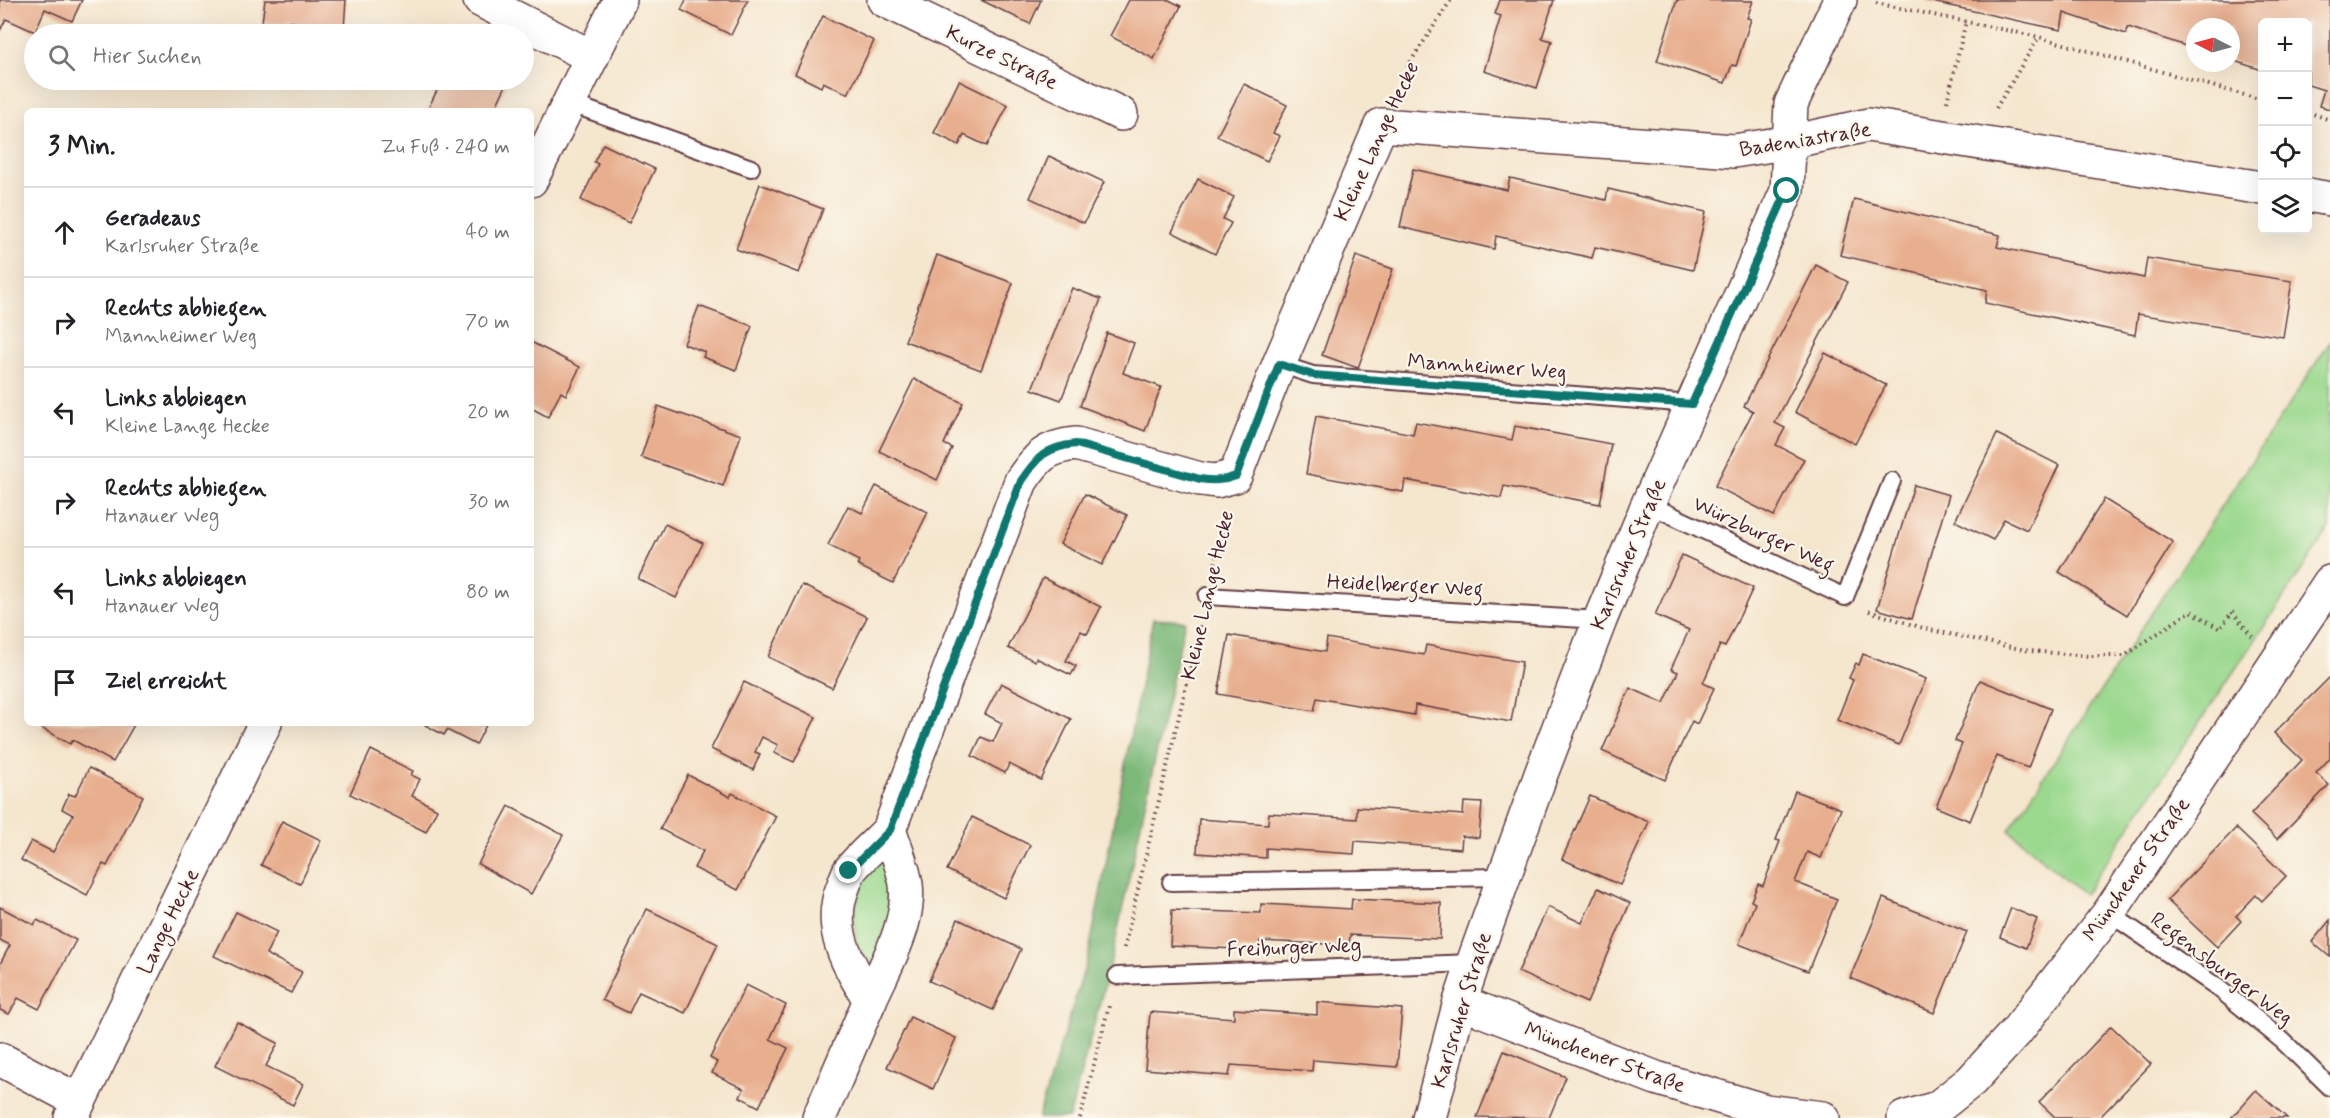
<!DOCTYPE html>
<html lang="de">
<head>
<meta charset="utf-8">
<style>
  :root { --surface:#fff; --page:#f6f6f6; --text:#202124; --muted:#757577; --line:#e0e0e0 }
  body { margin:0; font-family:Mynerve,sans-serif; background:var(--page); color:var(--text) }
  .controls { position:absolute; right:18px; top:18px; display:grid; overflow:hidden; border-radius:9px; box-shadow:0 6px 24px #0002 }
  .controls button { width:54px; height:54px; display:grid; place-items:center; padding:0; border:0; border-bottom:2px solid var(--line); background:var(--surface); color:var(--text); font:30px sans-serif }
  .compass { position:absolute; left:2186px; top:18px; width:54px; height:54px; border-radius:50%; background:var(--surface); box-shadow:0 6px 24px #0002; rotate:276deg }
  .stop { position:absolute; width:18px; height:18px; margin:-14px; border:4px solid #0f766e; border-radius:50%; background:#fff }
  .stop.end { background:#0f766e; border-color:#fff; box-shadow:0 2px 6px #0008 }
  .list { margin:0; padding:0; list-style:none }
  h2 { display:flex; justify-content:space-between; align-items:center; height:78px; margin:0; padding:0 24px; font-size:26px }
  h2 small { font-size:20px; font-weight:400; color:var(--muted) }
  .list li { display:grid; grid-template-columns:39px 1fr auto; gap:18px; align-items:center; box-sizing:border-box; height:90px; padding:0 24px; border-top:2px solid var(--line) }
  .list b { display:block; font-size:22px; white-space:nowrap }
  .list p { margin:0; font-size:20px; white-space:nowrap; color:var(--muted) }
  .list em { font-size:20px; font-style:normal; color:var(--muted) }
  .icon { flex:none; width:33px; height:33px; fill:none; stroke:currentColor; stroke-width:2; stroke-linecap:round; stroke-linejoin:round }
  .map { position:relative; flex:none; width:2330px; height:1118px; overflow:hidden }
  .search { position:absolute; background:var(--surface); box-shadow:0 6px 24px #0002; left:24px; top:24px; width:510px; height:66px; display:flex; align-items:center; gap:15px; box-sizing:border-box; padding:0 21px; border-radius:33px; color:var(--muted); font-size:22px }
  .panel { position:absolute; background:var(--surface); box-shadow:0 6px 24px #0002; left:24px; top:108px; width:510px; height:618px; border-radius:9px }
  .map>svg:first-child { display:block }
</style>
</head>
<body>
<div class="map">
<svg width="2330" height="1118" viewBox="0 0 2330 1118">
  <rect width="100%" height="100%" fill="#fbf7ec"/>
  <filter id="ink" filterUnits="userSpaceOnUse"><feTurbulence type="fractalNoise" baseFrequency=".0167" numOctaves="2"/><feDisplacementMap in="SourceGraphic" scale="12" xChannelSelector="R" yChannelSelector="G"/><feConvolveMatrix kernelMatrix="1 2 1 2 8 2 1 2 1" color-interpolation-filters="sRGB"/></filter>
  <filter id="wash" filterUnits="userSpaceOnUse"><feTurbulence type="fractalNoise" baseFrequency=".008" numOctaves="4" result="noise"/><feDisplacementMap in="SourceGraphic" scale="24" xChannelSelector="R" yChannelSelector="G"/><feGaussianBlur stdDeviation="1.35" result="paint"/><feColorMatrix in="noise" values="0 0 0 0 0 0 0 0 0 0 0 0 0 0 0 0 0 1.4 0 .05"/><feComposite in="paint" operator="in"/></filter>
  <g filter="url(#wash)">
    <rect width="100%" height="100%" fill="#f5e6ce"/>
    <g fill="#9ad88d" stroke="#727c5c" stroke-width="1.5">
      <path d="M2330 342V528L2084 895 2009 830Z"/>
      <path d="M885 855 895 901 872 963 865 962C844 922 856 897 873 860Z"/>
    </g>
    <path fill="#7bb878" stroke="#626c52" stroke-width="1.5" d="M1153 619 1185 621 1111 961 1069 1118H1038L1088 957Z"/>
    <g id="blocks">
      <g fill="#e8af8f">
        <path d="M0 0H82L72 21 45 9 35 32 6 19 0 31Z"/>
        <path d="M265 0H346L344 29 287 21 286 25 262 22Z"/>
        <path d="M686 0H748L731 35 681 10Z"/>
        <path d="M981 0H1041L1030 24Z"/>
        <path d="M1129 0H1169L1181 6 1154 59 1110 36Z"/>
        <path d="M1500 0H1554L1542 38 1552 41 1537 88 1484 71 1501 16 1495 14Z"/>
        <path d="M1677 0 1753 1 1747 18 1751 19 1736 66 1732 65 1725 83 1657 61Z"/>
        <path d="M1923 0H2330V109L2319 106 2324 90 2308 85V22H2262V70L2231 60V27H2195V49L2128 27 2126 34 2064 13 2061 30Z"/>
        <path d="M823 16 874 41 848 94 823 82 821 87 795 74Z"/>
        <path d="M442 80H505L508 81 494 111H434L428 109Z"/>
        <path d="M959 81 1008 105 987 146 964 135 959 145 934 133Z"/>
        <path d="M1244 84 1287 105 1273 133 1280 136 1267 161 1217 136Z"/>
        <path d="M603 144 655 169 629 223 581 200 598 164 594 162Z"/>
        <path d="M1049 156 1104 182 1084 223 1030 198Z"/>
        <path d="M1413 169 1507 190 1510 178 1606 200 1608 189 1706 212 1693 270 1595 247 1592 258 1496 236 1494 249 1400 227Z"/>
        <path d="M1198 179 1234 197 1223 219 1231 223 1215 254 1172 232Z"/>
        <path d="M760 184 823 209 799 273 736 249Z"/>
        <path d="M1854 199 2000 235 1997 247 2144 278 2147 258 2292 281 2283 337 2138 314 2135 335 1985 303 1987 290 1840 255Z"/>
        <path d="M937 255 1013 283 981 370 905 341Z"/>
        <path d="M1356 256 1393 269 1358 368 1322 355Z"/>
        <path d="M1816 265 1848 282 1775 423 1785 428 1776 445 1804 459 1774 516 1715 486 1753 411 1744 406Z"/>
        <path d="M1072 288 1101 299 1061 400 1032 389Z"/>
        <path d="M699 306 752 326 736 370 703 357 705 352 684 344Z"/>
        <path d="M1107 333 1134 343 1123 373 1161 387 1145 431 1080 406Z"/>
        <path d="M531 342 580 367 566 395 561 392 548 417 531 408Z"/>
        <path d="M1825 353 1886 385 1855 444 1795 412Z"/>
        <path d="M914 379 963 403 944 444 952 448 937 480 879 451Z"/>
        <path d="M658 406 741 435 723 486 641 457Z"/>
        <path d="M1316 416 1413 434 1416 422 1512 440 1515 426 1611 444 1600 504 1504 486 1501 498 1405 480 1403 492 1306 474Z"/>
        <path d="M1997 434 2059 465 2027 530 2004 519 1993 540 1955 521Z"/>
        <path d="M1914 485 1949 495 1912 619 1877 609Z"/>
        <path d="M876 486 928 512 893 583 857 565 859 561 828 545 848 506 862 513Z"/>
        <path d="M1085 494 1127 515 1102 565 1060 544Z"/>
        <path d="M2104 499 2173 542 2127 615 2059 572Z"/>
        <path d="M665 524 703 543 676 598 638 579Z"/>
        <path d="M1682 555 1753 588 1725 647 1720 645 1703 683 1714 688 1697 724 1692 721 1665 780 1602 751 1630 688 1664 703 1678 672 1671 669 1689 630 1655 615Z"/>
        <path d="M1043 578 1101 607 1087 634 1081 631 1066 661 1076 666 1071 675 1036 658 1035 661 1008 648Z"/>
        <path d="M802 585 867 617 832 688 768 657Z"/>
        <path d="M1229 635 1325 652 1327 638 1424 655 1426 645 1522 662 1511 722 1415 705 1414 715 1317 698 1314 711 1218 694Z"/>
        <path d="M1863 654 1926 679 1899 745 1837 720 1853 680 1849 678 1856 663 1859 665Z"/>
        <path d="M2330 677V758L2316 773 2329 785 2277 839 2251 814 2302 760 2274 733Z"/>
        <path d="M1980 680 2051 709 2028 768 1997 756 1970 821 1936 807 1962 744 1955 741Z"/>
        <path d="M744 682 816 717 794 762 774 753 778 745 762 737 755 752 760 754 753 770 711 749Z"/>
        <path d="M1001 683 1071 719 1041 780 1009 764 1005 773 972 756 981 737 993 742 1002 723 985 714Z"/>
        <path d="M44 723H135L113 762 73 740 70 744 41 728Z"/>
        <path d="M426 723H487L476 745 447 730 444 735 425 725Z"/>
        <path d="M371 750 413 771 411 775 420 779 412 796 437 809 426 832 350 794Z"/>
        <path d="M89 768 143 796 107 866 103 864 87 895 21 860 31 841 53 852 73 815 62 809 69 794 75 796Z"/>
        <path d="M688 775 730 797 732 793 776 816 738 890 694 868 703 851 660 829Z"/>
        <path d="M1795 791 1841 809 1821 858 1807 852 1795 882 1837 899 1808 971 1739 944 1755 903 1751 901 1758 884 1763 886 1780 841 1776 840Z"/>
        <path d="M1590 796 1649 822 1620 885 1562 859Z"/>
        <path d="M1464 802 1482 803 1479 838 1462 836 1461 849 1355 841 1354 854 1266 848V858L1197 853 1199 819 1268 824 1269 813 1357 819V807L1463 815Z"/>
        <path d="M509 806 563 835 531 894 478 864Z"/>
        <path d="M972 817 1030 845 1004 898 947 870Z"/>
        <path d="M282 821 321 840 300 884 261 865Z"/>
        <path d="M2236 828 2286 876 2262 901 2256 895 2236 916 2241 921 2217 947 2167 900Z"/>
        <path d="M1598 888 1630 903 1587 1003 1518 972 1548 907 1582 923Z"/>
        <path d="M1883 898 1967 932 1934 1013 1850 978Z"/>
        <path d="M1352 899 1441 903 1440 939 1350 935 1349 945 1260 941 1259 950 1170 946 1172 910 1261 913V904L1351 909Z"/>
        <path d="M0 907 34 925 37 920 76 940 39 1009 18 998 9 1014 0 1010V964L10 945 0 940Z"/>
        <path d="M2011 908 2037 919 2026 948 2000 937Z"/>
        <path d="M647 909 718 944 685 1013 639 992 629 1013 602 1000Z"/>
        <path d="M236 912 277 932 266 954 302 972 291 993 214 956Z"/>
        <path d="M958 919 1021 949 993 1010 929 981Z"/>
        <path d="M2330 920V957L2312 942Z"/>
        <path d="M746 985 786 1005 770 1039 788 1048 759 1107 740 1097 744 1089 712 1073 717 1062 710 1058Z"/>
        <path d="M1317 1002 1402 1009 1397 1067 1313 1060 1312 1071 1231 1065 1229 1076 1145 1069 1150 1012 1234 1018V1009L1317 1015Z"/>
        <path d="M910 1017 956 1038 933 1089 887 1067Z"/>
        <path d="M237 1022 278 1043 266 1066 303 1084 293 1105 215 1066Z"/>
        <path d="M2111 1026 2151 1064 2099 1118H2056L2039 1102Z"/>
        <path d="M1504 1051 1566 1077 1549 1118 1477 1117Z"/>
        <path d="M2256 1090 2287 1118H2231Z"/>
      </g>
    </g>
  </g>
  <g filter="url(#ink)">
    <use href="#blocks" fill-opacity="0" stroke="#643d43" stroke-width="1.5"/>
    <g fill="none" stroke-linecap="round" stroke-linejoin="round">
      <defs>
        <g id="service">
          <path d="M569 103 751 168"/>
          <path d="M1279 364 1313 375 1692 404"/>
          <path d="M1648 504 1845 597 1892 481"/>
          <path d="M1207 596 1600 620"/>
          <path d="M1171 882 1505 877"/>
          <path d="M2109 913 2217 987 2283 1041 2330 1087"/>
          <path d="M1117 976 1473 963"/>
        </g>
        <g id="minor">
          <path d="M480 0 592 57"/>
          <path d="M884 0 1121 114"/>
          <path d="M531 180 620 0"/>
          <path d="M2308 195 2330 199"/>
          <path d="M870 1000C885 966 911 923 906 884 903 866 895 847 889 830"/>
          <path d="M1460 1002 1656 1078 1766 1111 1823 1118"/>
          <path d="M0 1059 79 1101"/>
          <path d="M71 1118 265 723"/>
          <path d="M819 1118 870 1000C849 966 826 929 843 887 845 882 847 875 850 870 861 856 877 843 889 830L1021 481C1037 457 1046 447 1076 444L1200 479 1216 481 1235 476 1279 364 1381 125 1734 151 1790 142 1868 125 2262 188"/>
          <path d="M1429 1118 1460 1002 1473 963 1541 774 1600 620 1648 504 1787 191 1791 104 1840 0"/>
          <path d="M1904 1118 1937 1108 1971 1081 2016 1032 2109 913 2330 582"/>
        </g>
      </defs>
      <use href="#service" stroke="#643d43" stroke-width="20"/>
      <use href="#minor" stroke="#643d43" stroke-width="36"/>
      <g stroke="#643d43" stroke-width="4" stroke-dasharray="1.5 4.5" stroke-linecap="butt">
        <path d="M1876 3 2039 37 2262 100"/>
        <path d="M1397 89 1409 64 1451 0"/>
        <path d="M1947 102 1966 21"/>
        <path d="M1996 108 2039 37"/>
        <path d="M2308 112 2330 120"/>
        <path d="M1214 569 1226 515"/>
        <path d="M1869 611 1926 629 2030 651 2089 656H2124L2191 611 2220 629 2232 612 2252 636"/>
        <path d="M1124 948 1201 623"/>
        <path d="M1080 1118 1110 1002"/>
      </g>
      <use href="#service" stroke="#fff" stroke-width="16"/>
      <use href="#minor" stroke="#fff" stroke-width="33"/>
    </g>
  </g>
  <g fill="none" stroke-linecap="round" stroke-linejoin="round" filter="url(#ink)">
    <path stroke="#0f766e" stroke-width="8" d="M849 871 890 830 1021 481C1037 457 1046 447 1076 444L1200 479C1213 481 1223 481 1236 476L1279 364 1313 375 1692 404 1787 191"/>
  </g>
  <g text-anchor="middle" stroke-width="4.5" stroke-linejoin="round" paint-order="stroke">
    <g font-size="21" fill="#4a1f2b" stroke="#fbf7ec">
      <text transform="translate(1002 57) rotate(26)" y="7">Kurze Straße</text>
      <text transform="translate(1805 139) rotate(-9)" y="7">Badeniastraße</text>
      <text transform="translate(1376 141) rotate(-65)" y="7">Kleine Lange Hecke</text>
      <text transform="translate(1487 366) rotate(4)" y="7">Mannheimer Weg</text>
      <text transform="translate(1764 534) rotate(25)" y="7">Würzburger Weg</text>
      <text transform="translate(1628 554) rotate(-67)" y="7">Karlsruher Straße</text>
      <text transform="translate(1405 585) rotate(3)" y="7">Heidelberger Weg</text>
      <text transform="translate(1207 595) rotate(-77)" y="7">Kleine Lange Hecke</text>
      <text transform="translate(2136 869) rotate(-55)" y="7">Münchener Straße</text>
      <text transform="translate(168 921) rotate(-64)" y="7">Lange Hecke</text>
      <text transform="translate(1294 947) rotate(-2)" y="7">Freiburger Weg</text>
      <text transform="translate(2222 968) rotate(37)" y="7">Regensburger Weg</text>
      <text transform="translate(1461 1010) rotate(-73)" y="7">Karlsruher Straße</text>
      <text transform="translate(1605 1057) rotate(20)" y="7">Münchener Straße</text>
    </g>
  </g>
</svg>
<div class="controls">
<button>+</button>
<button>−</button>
<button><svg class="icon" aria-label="locate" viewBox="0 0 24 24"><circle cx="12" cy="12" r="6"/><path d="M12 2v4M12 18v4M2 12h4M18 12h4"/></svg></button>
<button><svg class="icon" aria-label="layers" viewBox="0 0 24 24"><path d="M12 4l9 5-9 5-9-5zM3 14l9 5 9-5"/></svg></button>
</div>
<svg class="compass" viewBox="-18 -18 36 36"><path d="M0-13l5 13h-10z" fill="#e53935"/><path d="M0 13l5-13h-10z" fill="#757577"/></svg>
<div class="stop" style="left:1787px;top:191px"></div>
<div class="stop end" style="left:849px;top:871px"></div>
<div class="search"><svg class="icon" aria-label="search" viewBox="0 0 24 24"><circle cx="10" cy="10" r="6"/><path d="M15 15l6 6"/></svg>Hier suchen</div>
<section class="panel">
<h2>3 Min.<small>Zu Fuß · 240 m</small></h2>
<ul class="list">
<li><svg class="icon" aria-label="ahead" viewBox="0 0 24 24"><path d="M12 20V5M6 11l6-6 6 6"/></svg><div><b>Geradeaus</b><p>Karlsruher Straße</p></div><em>40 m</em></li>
<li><svg class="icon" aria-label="right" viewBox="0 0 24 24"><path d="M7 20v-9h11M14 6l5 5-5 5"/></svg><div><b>Rechts abbiegen</b><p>Mannheimer Weg</p></div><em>70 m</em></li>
<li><svg class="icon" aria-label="left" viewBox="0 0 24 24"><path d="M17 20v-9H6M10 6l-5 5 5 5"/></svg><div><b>Links abbiegen</b><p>Kleine Lange Hecke</p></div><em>20 m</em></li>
<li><svg class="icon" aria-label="right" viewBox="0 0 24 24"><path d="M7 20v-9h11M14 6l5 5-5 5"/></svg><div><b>Rechts abbiegen</b><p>Hanauer Weg</p></div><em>30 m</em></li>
<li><svg class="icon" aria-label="left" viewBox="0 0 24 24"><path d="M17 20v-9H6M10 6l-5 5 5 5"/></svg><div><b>Links abbiegen</b><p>Hanauer Weg</p></div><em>80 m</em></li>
<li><svg class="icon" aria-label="arrive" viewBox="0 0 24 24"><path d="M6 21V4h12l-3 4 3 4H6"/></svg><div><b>Ziel erreicht</b></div></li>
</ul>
</section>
</div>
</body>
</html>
